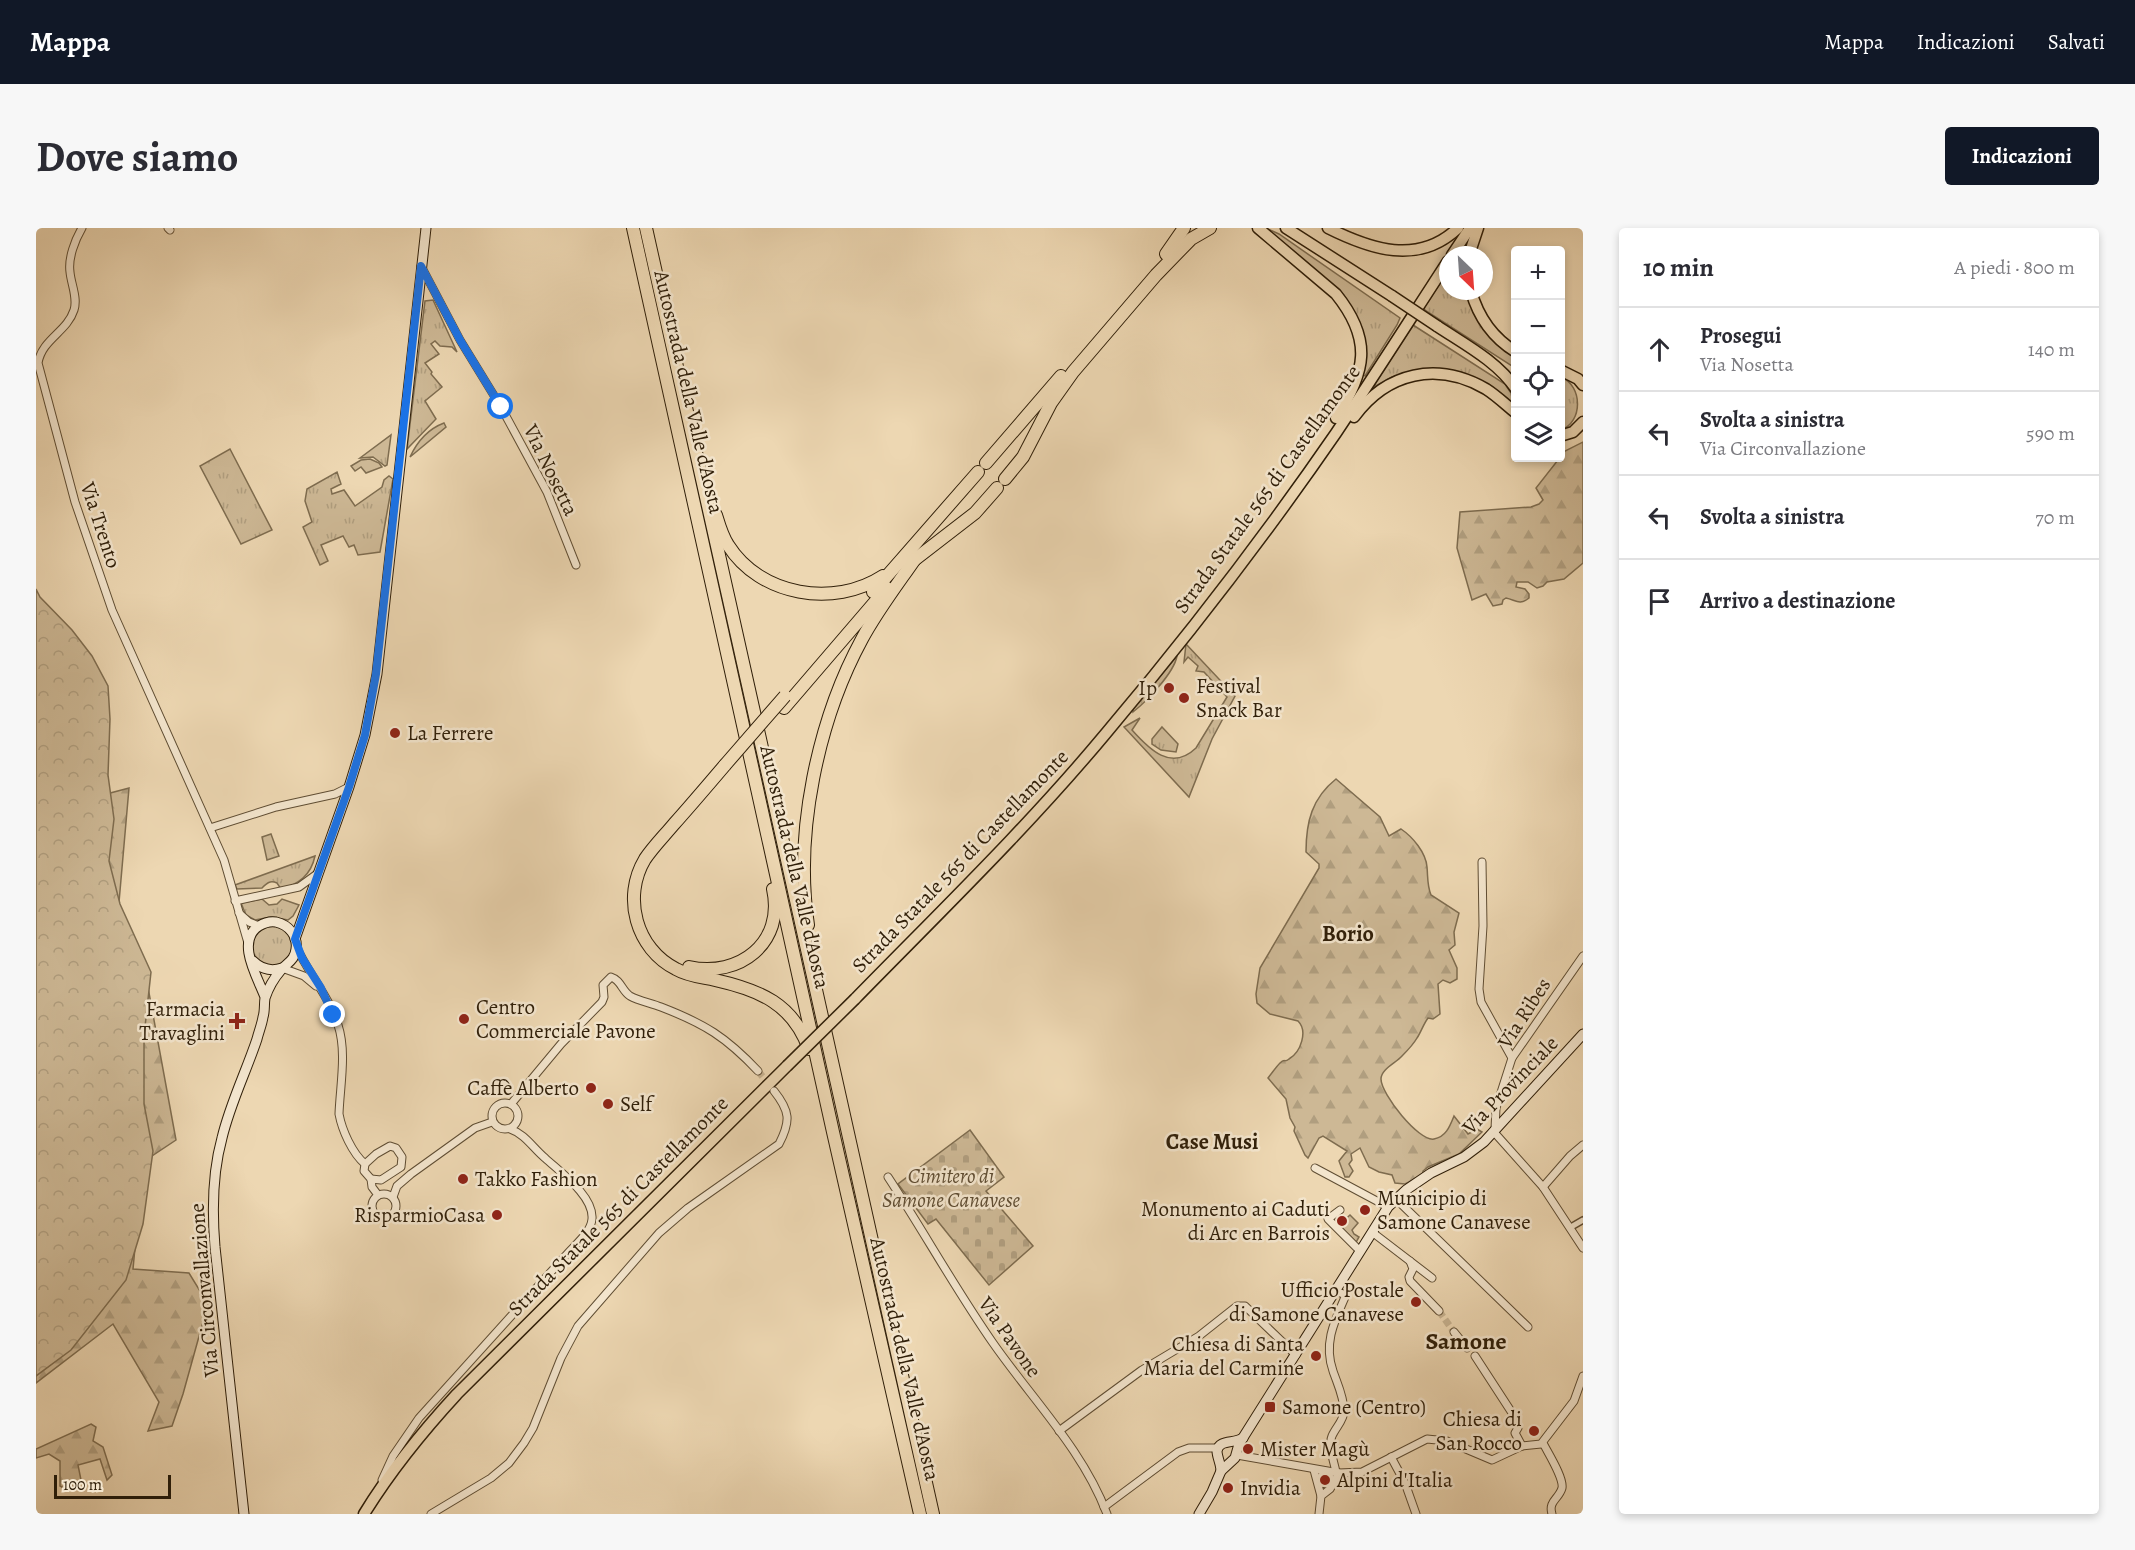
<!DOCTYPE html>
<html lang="it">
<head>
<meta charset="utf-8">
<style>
  :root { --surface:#fff; --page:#f7f7f7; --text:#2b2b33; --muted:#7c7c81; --line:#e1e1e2; --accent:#111827 }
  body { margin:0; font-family:Alegreya,serif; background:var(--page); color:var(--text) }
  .controls { position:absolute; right:18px; top:18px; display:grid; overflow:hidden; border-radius:6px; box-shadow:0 3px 9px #0003 }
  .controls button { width:54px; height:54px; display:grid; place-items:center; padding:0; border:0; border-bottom:2px solid var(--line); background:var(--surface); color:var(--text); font:30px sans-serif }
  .compass { position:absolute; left:1403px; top:18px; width:54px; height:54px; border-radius:50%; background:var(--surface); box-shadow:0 3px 9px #0003; rotate:155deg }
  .scale { position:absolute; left:18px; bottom:15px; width:117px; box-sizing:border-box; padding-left:6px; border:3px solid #301f09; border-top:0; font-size:16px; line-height:21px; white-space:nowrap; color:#301f09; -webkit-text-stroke:4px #f3e5cd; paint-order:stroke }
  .stop { position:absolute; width:18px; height:18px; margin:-14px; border:4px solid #1a73e8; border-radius:50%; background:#fff }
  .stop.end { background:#1a73e8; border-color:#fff; box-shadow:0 2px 6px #0008 }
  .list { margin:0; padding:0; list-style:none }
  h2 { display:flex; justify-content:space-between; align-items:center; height:78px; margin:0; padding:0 24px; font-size:26px }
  h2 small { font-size:20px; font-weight:400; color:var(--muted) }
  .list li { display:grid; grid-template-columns:39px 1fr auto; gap:18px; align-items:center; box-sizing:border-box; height:84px; padding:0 24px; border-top:2px solid var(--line) }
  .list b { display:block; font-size:22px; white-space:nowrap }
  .list p { margin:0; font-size:20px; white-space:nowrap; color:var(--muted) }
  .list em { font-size:20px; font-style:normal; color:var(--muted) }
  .icon { flex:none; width:33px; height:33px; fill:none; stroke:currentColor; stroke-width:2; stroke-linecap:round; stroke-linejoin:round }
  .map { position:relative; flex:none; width:1547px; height:1286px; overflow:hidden; border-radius:6px }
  header { display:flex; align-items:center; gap:36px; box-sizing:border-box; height:84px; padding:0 30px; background:var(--accent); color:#fff }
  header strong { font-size:28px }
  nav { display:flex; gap:33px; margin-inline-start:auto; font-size:21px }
  .intro { display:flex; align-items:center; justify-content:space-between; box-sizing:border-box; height:144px; padding:0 36px }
  h1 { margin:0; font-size:42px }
  .button { padding:15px 27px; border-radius:6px; background:var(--accent); color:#fff; font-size:21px; font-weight:700 }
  main { display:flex; gap:36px; padding:0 36px }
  aside { flex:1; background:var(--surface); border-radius:6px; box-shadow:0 3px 9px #0003 }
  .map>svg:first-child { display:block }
</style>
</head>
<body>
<header>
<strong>Mappa</strong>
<nav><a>Mappa</a><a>Indicazioni</a><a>Salvati</a></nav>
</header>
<div class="intro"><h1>Dove siamo</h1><a class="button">Indicazioni</a></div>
<main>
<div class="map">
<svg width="1547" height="1286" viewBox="0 0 1547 1286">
  <defs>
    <pattern id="grass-tufts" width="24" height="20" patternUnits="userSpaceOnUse" patternTransform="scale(1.5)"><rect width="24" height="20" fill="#cdb895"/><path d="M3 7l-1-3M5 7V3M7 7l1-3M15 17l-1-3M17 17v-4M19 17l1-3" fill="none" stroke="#b09e7f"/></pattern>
    <pattern id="forest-firs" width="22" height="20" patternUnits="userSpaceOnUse" patternTransform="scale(1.5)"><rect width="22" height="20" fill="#cdb895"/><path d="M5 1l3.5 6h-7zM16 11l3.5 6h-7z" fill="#b09e7f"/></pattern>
    <pattern id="cemetery-stones" width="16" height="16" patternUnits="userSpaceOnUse" patternTransform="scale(1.5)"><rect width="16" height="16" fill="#cdb895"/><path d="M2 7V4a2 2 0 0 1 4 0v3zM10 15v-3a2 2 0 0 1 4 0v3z" fill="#b09e7f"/></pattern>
    <pattern id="park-crowns" width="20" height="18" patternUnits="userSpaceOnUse" patternTransform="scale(1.5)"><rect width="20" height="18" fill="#cdb895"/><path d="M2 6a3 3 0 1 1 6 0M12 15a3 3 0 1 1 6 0" fill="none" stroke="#b09e7f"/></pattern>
  </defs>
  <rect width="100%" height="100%" fill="#edd7b2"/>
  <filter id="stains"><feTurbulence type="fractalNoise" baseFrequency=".00333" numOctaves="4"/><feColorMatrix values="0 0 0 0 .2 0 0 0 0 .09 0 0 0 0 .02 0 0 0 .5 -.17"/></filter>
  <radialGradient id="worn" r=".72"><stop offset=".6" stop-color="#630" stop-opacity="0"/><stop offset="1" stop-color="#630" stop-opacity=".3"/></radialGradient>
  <g fill="url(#grass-tufts)" stroke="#7e6c4f" stroke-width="1.5">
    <path d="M1234 2 1243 6 1364 90 1361 97 1329 148 1326 146 1327 129 1302 63 1282 44 1235 5Z"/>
    <path d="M1412 43V63H1431C1444 93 1451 112 1479 129V140L1387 81Z"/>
    <path d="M397 72 421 124 416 119 404 118 399 113 395 116 403 126 389 135 396 144 395 146 406 159 389 173 400 191 371 221 389 73Z"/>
    <path d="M1377 97 1469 156 1475 165 1478 179 1445 153 1373 145 1356 149 1336 160Z"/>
    <path d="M1525 149C1547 158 1547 194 1525 202Z"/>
    <path d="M408 195 410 199 374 229C381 214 392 201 408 195Z"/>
    <path d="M355 207 351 237 349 238 337 229 324 230Z"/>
    <path d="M194 221 236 302 205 316 164 238Z"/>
    <path d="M334 231 343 235 346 239 330 245 325 239 319 243 315 238 325 232Z"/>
    <path d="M301 244 305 256 295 261 296 266 308 262 319 278 346 259 348 252 353 248 357 251 344 324 322 327 318 317 313 319 307 308 285 317 292 333 284 337 267 299 276 294 269 273 271 261Z"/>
    <path d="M1150 416 1199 468 1176 511 1153 569 1088 499 1104 490 1096 502C1113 521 1135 544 1160 520L1191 469 1168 444 1160 443 1162 438 1152 429 1148 434Z"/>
    <path d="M1141 428C1138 445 1110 474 1097 484V480Z"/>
    <path d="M1126 499 1142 516 1140 524 1125 522 1116 516V511Z"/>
    <path d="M235 606 243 628 231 632 226 609Z"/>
    <path d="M279 628C275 647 263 656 245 661L241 655C234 652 231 655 226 660L201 661 199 657Z"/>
    <path d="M226 671 233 677 241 676 246 671 263 677 257 688 252 692 235 689 219 692 210 687 205 675Z"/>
    <circle cx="236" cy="718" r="20"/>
    <path d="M1314 987 1322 995 1316 1002 1318 1006 1323 1009 1319 1016 1302 998Z"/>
  </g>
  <g fill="url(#forest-firs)" stroke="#7e6c4f" stroke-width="1.5">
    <path d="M1547 214V335L1528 351 1511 354 1507 358 1501 360 1492 354H1481L1480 359 1489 361 1493 366V370C1483 378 1480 372 1470 370L1467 372 1466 376 1457 378 1450 366 1436 372 1421 320 1424 284 1495 279 1503 276 1507 272 1500 260 1529 223Z"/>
    <path d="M0 445 59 569 93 560 81 697 109 743 140 912 107 934 97 1041 153 1045 172 1076 147 1166 136 1198 112 1203 123 1174 77 1096 0 1155Z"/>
    <path d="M1300 551 1344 589 1353 608 1365 601C1377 609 1390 625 1391 639 1392 650 1391 657 1395 667L1423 685 1418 704 1419 717 1413 722 1421 740V751L1414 755 1407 752 1402 756 1404 786 1397 791 1392 790C1387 797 1385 804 1381 810 1377 817 1371 823 1366 828 1360 835 1345 841 1345 851 1345 866 1383 914 1398 911 1410 909 1414 898 1418 888L1432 906 1441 901 1446 904 1423 926 1392 939 1387 943V947L1369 956 1359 955 1356 947 1343 944 1333 939 1324 920 1315 926 1316 932 1313 936 1317 943 1313 949H1309L1303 933 1311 923 1287 908 1283 910 1272 930 1269 927 1258 903 1259 899 1254 890 1250 871 1232 850C1236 845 1240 839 1244 835 1249 830 1248 835 1253 831 1265 824 1272 803 1262 793L1234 786 1221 775 1220 766 1224 740 1283 640V636L1270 624C1270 594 1276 570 1300 551Z"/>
    <path d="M55 1196 60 1199 57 1213 67 1219 76 1247 71 1252 64 1231 42 1237 45 1252 33 1263 24 1258V1233L13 1226 0 1230V1221Z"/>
  </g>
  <path fill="url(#cemetery-stones)" stroke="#7e6c4f" stroke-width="1.5" d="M934 902 968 949 950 963 997 1018 953 1057 900 991 892 996 862 956Z"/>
  <path fill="url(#park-crowns)" stroke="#7e6c4f" stroke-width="1.5" d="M0 361 4 369 36 402 56 428 72 458 74 491 72 547 78 591 73 633 84 676 115 744 108 808V876L117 923 107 996 90 1052 35 1122 0 1148Z"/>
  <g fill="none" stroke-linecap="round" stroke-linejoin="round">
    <g stroke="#c7b290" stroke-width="7" stroke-dasharray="7 3.5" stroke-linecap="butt">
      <path d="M722 843 735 859"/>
      <path d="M1403 1083 1418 1104"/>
    </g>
    <defs>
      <g id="pedestrian">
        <path d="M1535 999 1547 992"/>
        <path d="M1285 1247 1295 1249V1256L1291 1257 1285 1256 1284 1251Z"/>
      </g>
      <g id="minor">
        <path d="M46 0C39 12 32 30 34 44 35 56 42 70 38 82 31 104 6 111 2 135L39 274 76 382 188 632 212 715"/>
        <path d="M132 0 134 2"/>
        <path d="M385 38 424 112 465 179 511 264 540 337"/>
        <path d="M174 600 240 579 299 566 313 559"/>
        <path d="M1446 634 1447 698 1443 761 1445 774 1476 830"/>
        <path d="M199 673 263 659 281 646"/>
        <path d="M203 685 213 694 223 698"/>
        <path d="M260 718C272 745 293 768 302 797 311 824 304 858 303 886 306 902 316 925 329 936L328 943 335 951 336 959 342 967"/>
        <path d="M246 740 268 748 280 758"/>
        <circle cx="469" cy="888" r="13"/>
        <path d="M475 876 525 816 566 774 568 769 567 757 575 749C585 752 586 763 594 768 603 773 615 775 625 779 669 796 690 809 722 843"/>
        <path d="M1459 901 1460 880 1476 830 1547 728"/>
        <path d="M1457 903 1507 959 1547 1020"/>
        <path d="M329 936 340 926 354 918 360 920 366 929 365 939 345 952 335 951"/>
        <path d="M1279 940 1352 979"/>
        <path d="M852 949C888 1004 920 1062 957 1115 996 1171 1047 1222 1071 1286"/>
        <path d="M1507 959 1534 928 1547 917"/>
        <circle cx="348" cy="978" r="12"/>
        <path d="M357 969 361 958 375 946 439 900 456 894"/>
        <path d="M1360 971 1492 1099"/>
        <path d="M1304 982 1292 991 1324 1023"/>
        <path d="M1336 1004 1396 1050"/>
        <path d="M1374 1033 1377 1041 1373 1049 1374 1053 1403 1083"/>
        <path d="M1299 1063 1310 1067C1299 1092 1287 1115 1297 1143 1301 1155 1308 1169 1308 1183 1308 1192 1300 1199 1296 1208 1292 1218 1298 1234 1300 1244"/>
        <path d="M1418 1104 1431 1120"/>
        <path d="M1439 1128 1478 1188 1482 1200 1479 1205 1486 1218"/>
        <path d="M1023 1203 1106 1142 1163 1108 1201 1078H1209L1260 1127"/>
        <path d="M1507 1215C1512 1225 1528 1250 1526 1260 1523 1271 1512 1273 1516 1286"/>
        <path d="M1201 1227 1303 1245 1294 1261 1285 1268 1283 1286"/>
        <path d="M1355 1229 1369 1255 1380 1286"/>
        <path d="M1278 1242 1285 1268"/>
        <path d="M1303 1245 1326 1244 1391 1211 1411 1213 1456 1232 1486 1218 1505 1216 1538 1173 1547 1148"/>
        <path d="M346 1252 357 1228 383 1190 532 1025C540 1016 555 1004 556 991 558 968 524 944 509 930 497 920 489 906 474 901"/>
        <path d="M1068 1279 1142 1224 1153 1220H1182"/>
        <path d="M395 1286 455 1250 473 1235 488 1215 497 1200 525 1130 542 1098 623 1005 652 980 743 916C755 893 754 883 738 863"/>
      </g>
      <g id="secondary">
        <path d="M259 711 313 559 329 507 341 446 390 0"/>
        <path d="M217 733C225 741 234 744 246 740"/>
        <path d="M1185 1243C1185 1236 1181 1229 1181 1223 1183 1211 1198 1216 1207 1210"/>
        <path d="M208 1286 179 1019C176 983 176 946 186 910 194 876 210 844 221 811 223 803 226 796 227 789 229 783 228 776 229 770 232 761 239 749 245 742 251 735 259 732 260 721 262 708 253 697 240 694 234 693 228 695 223 698 199 713 222 750 229 769"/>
        <path d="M1163 1286 1176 1264 1185 1243 1199 1230 1203 1216 1352 979 1370 962 1395 945 1428 929 1448 914 1547 806"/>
      </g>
      <g id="primary">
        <path d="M1222 0 1300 66C1337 112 1330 144 1300 190"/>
        <path d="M1250 0 1356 68"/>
        <path d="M1292 0C1334 21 1382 38 1422 0"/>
        <path d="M1416 27 1434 0"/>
        <path d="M1433 27 1442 0"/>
        <path d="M1435 63C1442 88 1457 110 1480 124"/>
        <path d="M1401 98C1428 116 1461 133 1480 161"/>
        <path d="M1524 142 1542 151 1547 157"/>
        <path d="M1318 189C1351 144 1401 133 1450 161 1461 168 1470 177 1480 185"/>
        <path d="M1524 208 1537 204 1547 194"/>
        <path d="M819 771C905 683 993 598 1071 504 1152 408 1229 308 1300 205 1338 148 1375 90 1412 33"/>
        <path d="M328 1286C355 1242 386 1204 421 1166L751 838"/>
      </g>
      <g id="motorway">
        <path d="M597 0 797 904 884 1286"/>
        <path d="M610 0 897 1286"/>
        <path d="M1130 26 1148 0"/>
        <path d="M950 235 1025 148"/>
        <path d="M969 251 987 229 1015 175 1037 144 1120 47 1155 11 1174 0"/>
        <path d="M680 287C683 297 686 308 692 317 724 368 798 380 847 348"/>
        <path d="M873 336 939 285 961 260"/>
        <path d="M837 364 942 244"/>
        <path d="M748 480 851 360"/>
        <path d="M689 537C672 557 655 577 638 596 628 608 617 619 609 631 586 669 600 721 640 741 652 748 666 749 679 752 724 762 757 776 773 821"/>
        <path d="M772 697C758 605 782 492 826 411 841 383 861 357 879 331"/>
        <path d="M653 739C703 750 749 715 737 661"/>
      </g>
    </defs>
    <use href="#pedestrian" stroke="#5f4d33" stroke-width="8"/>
    <use href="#minor" stroke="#5f4d33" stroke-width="9"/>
    <use href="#secondary" stroke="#301f09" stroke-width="11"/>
    <use href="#primary" stroke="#301f09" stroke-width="13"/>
    <use href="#motorway" stroke="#301f09" stroke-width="14"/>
    <use href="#pedestrian" stroke="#f3e5cd" stroke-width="5"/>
    <use href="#minor" stroke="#f3e5cd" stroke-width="7"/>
    <use href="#secondary" stroke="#f3e5cd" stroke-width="9"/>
    <use href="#primary" stroke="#edd7b2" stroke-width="10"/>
    <use href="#motorway" stroke="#edd7b2" stroke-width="12"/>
    <defs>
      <g id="primary-bridge">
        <path d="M1356 68 1401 98"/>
        <path d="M751 838 819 771"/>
      </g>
      <path id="motorway-bridge" d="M689 537 749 468"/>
    </defs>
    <use href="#primary-bridge" stroke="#301f09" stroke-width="13" stroke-linecap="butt"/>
    <use href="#motorway-bridge" stroke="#301f09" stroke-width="14" stroke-linecap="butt"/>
    <use href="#primary-bridge" stroke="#edd7b2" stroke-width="10"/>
    <use href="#motorway-bridge" stroke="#edd7b2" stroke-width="12"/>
  </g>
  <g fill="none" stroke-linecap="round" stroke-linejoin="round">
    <path stroke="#1a73e8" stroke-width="8" d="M297 787 285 760 266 730 259 711 313 559 329 507 340 446 385 38 424 112 465 179"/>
  </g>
  <g fill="#8f2418" stroke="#f3e5cd" stroke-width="2">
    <circle cx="1133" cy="460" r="6"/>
    <circle cx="1148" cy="470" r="6"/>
    <circle cx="359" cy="505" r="6"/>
    <circle cx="428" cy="791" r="6"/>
    <path d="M198 784h6v6h6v6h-6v6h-6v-6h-6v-6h6z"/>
    <circle cx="555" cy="860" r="6"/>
    <circle cx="572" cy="876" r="6"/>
    <circle cx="427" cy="951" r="6"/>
    <circle cx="1329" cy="982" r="6"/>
    <circle cx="461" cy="987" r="6"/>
    <circle cx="1306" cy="993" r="6"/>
    <circle cx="1380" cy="1074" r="6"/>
    <circle cx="1280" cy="1128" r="6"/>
    <rect x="1228" y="1173" width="12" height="12" rx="3"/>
    <circle cx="1498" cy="1203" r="6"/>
    <circle cx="1212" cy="1221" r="6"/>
    <circle cx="1289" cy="1252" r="6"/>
    <circle cx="1192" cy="1260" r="6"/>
  </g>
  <g text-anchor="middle" stroke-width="5" stroke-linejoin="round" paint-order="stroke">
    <g font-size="21" fill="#301f09" stroke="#f3e5cd">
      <text transform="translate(653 164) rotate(77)" y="7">Autostrada della Valle d'Aosta</text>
      <text transform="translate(515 242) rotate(64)" y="7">Via Nosetta</text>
      <text transform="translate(1231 261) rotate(-54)" y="7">Strada Statale 565 di Castellamonte</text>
      <text transform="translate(65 297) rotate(72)" y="7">Via Trento</text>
      <text transform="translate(924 633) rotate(-46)" y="7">Strada Statale 565 di Castellamonte</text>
      <text transform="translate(759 639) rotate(77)" y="7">Autostrada della Valle d'Aosta</text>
      <text transform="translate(1488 785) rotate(-57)" y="7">Via Ribes</text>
      <text transform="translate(1474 857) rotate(-46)" y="7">Via Provinciale</text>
      <text transform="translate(582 978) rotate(-45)" y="7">Strada Statale 565 di Castellamonte</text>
      <text transform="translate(168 1062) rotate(-95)" y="7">Via Circonvallazione</text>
      <text transform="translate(974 1109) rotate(55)" y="7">Via Pavone</text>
      <text transform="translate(869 1131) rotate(77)" y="7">Autostrada della Valle d'Aosta</text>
    </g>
    <g font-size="21" fill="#301f09" stroke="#f3e5cd" text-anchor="start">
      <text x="1160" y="465">Festival<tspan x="1160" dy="24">Snack Bar</tspan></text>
      <text x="1121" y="467" text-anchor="end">Ip</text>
      <text x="371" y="512">La Ferrere</text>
      <text x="440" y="786">Centro<tspan x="440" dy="24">Commerciale Pavone</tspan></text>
      <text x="189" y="788" text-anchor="end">Farmacia<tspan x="189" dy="24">Travaglini</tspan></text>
      <text x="543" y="867" text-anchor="end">Caffè Alberto</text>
      <text x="584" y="883">Self</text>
      <text x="439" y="958">Takko Fashion</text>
      <text x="1341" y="977">Municipio di<tspan x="1341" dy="24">Samone Canavese</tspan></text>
      <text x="1294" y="988" text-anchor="end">Monumento ai Caduti<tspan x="1294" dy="24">di Arc en Barrois</tspan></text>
      <text x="449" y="994" text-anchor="end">RisparmioCasa</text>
      <text x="1368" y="1069" text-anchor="end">Ufficio Postale<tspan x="1368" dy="24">di Samone Canavese</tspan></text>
      <text x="1268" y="1123" text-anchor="end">Chiesa di Santa<tspan x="1268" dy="24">Maria del Carmine</tspan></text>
      <text x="1246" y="1186">Samone (Centro)</text>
      <text x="1486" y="1198" text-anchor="end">Chiesa di<tspan x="1486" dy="24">San Rocco</tspan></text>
      <text x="1224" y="1228">Mister Magù</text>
      <text x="1301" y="1259">Alpini d'Italia</text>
      <text x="1204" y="1267">Invidia</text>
    </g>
    <g font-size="21" font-style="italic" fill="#5f4d33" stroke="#f3e5cd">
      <text x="915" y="955">Cimitero di<tspan x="915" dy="24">Samone Canavese</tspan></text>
    </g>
    <g font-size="22" font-weight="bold" fill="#301f09" stroke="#f3e5cd">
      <text x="1312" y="713">Borio</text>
      <text x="1176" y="921">Case Musi</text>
    </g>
    <g font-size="24" font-weight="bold" fill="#301f09" stroke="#f3e5cd">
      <text x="1430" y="1121">Samone</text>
    </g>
  </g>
  <rect width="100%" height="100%" filter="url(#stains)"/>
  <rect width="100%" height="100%" fill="url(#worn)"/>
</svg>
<div class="controls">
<button>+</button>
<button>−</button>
<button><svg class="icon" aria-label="locate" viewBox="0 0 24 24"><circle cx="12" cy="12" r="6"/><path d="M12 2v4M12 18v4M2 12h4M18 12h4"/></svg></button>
<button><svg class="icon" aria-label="layers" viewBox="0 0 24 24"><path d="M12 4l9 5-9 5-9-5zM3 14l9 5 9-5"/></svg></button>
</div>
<svg class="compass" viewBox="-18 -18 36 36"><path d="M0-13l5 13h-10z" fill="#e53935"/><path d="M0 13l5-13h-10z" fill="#7c7c81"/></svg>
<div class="scale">100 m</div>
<div class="stop" style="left:465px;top:179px"></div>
<div class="stop end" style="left:297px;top:787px"></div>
</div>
<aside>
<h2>10 min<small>A piedi · 800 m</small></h2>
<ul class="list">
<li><svg class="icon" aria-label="ahead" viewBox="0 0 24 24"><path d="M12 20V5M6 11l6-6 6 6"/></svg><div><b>Prosegui</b><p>Via Nosetta</p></div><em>140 m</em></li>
<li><svg class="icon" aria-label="left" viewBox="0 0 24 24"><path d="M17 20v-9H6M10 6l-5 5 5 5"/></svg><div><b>Svolta a sinistra</b><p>Via Circonvallazione</p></div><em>590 m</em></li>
<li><svg class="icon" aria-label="left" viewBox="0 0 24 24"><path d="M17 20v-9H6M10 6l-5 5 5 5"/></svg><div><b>Svolta a sinistra</b></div><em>70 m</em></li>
<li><svg class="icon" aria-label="arrive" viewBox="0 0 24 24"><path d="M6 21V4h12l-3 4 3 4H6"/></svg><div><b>Arrivo a destinazione</b></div></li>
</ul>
</aside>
</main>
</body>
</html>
